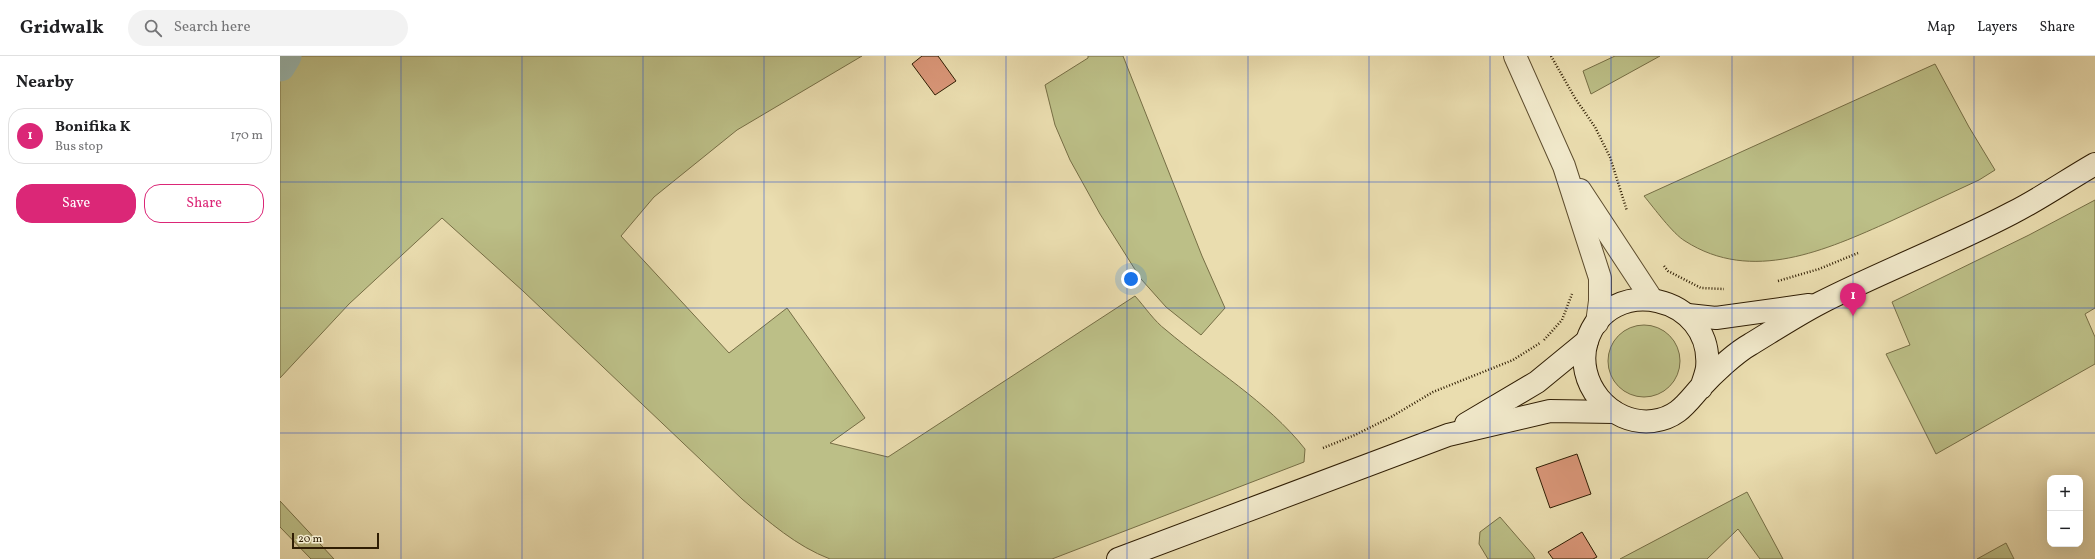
<!DOCTYPE html>
<html lang="en">
<head>
<meta charset="utf-8">
<style>
  :root { --surface:#fff; --page:#f2f2f2; --text:#202124; --muted:#757577; --line:#e0e0e0; --accent:#db2777 }
  body { margin:0; font-family:Vollkorn,serif; background:var(--page); color:var(--text) }
  .controls { position:absolute; right:12px; bottom:12px; display:grid; overflow:hidden; border-radius:8px; box-shadow:0 4px 16px #0002 }
  .controls button { width:36px; height:36px; display:grid; place-items:center; padding:0; border:0; border-bottom:1px solid var(--line); background:var(--surface); color:var(--text); font:20px sans-serif }
  .scale { position:absolute; left:12px; bottom:10px; width:87px; box-sizing:border-box; padding-left:4px; border:2px solid #2f1d03; border-top:0; font-size:11px; line-height:14px; white-space:nowrap; color:#2f1d03; -webkit-text-stroke:3px #f1e9cb; paint-order:stroke }
  .you { position:absolute; left:851px; top:223px; width:14px; height:14px; margin:-10px; border:3px solid #fff; border-radius:50%; background:#1a73e8; box-shadow:0 0 0 6px #1a73e833 }
  .badge { display:grid; place-items:center; width:26px; height:26px; border-radius:50%; background:var(--accent); color:#fff; font-size:13px; font-weight:700 }
  .pin { position:absolute; translate:-50% -33px; filter:drop-shadow(0 1px 2px #0008) }
  .pin::after { content:''; position:absolute; top:21px; width:14px; height:12px; background:inherit; clip-path:polygon(0 0,100% 0,50% 100%) }
  .list { margin:0; padding:0; list-style:none }
  h2 { display:flex; justify-content:space-between; align-items:center; height:52px; margin:0; padding:0 16px; font-size:17px }
  h2 small { font-size:13px; font-weight:400; color:var(--muted) }
  .list li { display:grid; grid-template-columns:26px 1fr auto; gap:12px; align-items:center; box-sizing:border-box; height:56px; margin:0 8px 8px; padding:0 8px; border:1px solid var(--line); border-radius:16px }
  .list b { display:block; font-size:15px; white-space:nowrap }
  .list p { margin:0; font-size:13px; white-space:nowrap; color:var(--muted) }
  .list em { font-size:13px; font-style:normal; color:var(--muted) }
  .actions { display:flex; gap:8px; padding:12px 16px }
  .actions a { flex:1; padding:9px 0; border:1px solid var(--accent); border-radius:16px; text-align:center; font-size:14px; color:var(--accent) }
  .actions .main { background:var(--accent); color:#fff }
  .icon { flex:none; width:22px; height:22px; fill:none; stroke:currentColor; stroke-width:2; stroke-linecap:round; stroke-linejoin:round }
  .map { position:relative; flex:none; width:1815px; height:503px; overflow:hidden }
  header { display:flex; align-items:center; gap:24px; box-sizing:border-box; height:56px; padding:0 20px; background:var(--surface); border-bottom:1px solid var(--line) }
  header strong { font-size:19px }
  nav { display:flex; gap:22px; margin-inline-start:auto; font-size:14px }
  .search { width:280px; height:36px; background:var(--page); display:flex; align-items:center; gap:10px; box-sizing:border-box; padding:0 14px; border-radius:22px; color:var(--muted); font-size:15px }
  main { display:flex }
  aside { flex:1; background:var(--surface) }
  .map>svg:first-child { display:block }
</style>
</head>
<body>
<header>
<strong>Gridwalk</strong>
<div class="search"><svg class="icon" aria-label="search" viewBox="0 0 24 24"><circle cx="10" cy="10" r="6"/><path d="M15 15l6 6"/></svg>Search here</div>
<nav><a>Map</a><a>Layers</a><a>Share</a></nav>
</header>
<main>
<aside>
<h2>Nearby<small></small></h2>
<ul class="list">
<li><span class="badge">1</span><div><b>Bonifika K</b><p>Bus stop</p></div><em>170 m</em></li>
</ul>
<div class="actions"><a class="main">Save</a><a>Share</a></div>
</aside>
<div class="map">
<svg width="1815" height="503" viewBox="0 0 1815 503">
  <rect width="100%" height="100%" fill="#eaddaf"/>
  <filter id="stains"><feTurbulence type="fractalNoise" baseFrequency=".005" numOctaves="4"/><feColorMatrix values="0 0 0 0 .2 0 0 0 0 .09 0 0 0 0 .02 0 0 0 .5 -.17"/></filter>
  <radialGradient id="worn" r=".72"><stop offset=".6" stop-color="#630" stop-opacity="0"/><stop offset="1" stop-color="#630" stop-opacity=".3"/></radialGradient>
  <g fill="#bcbf87" stroke="#766e45">
    <path d="M0 0H582L457 74 374 141 341 180 449 297 507 252 585 362 550 387 608 401 855 240C865 251 874 265 886 274 932 313 987 345 1025 393L1024 406 772 503H550C516 490 489 466 462 443L243 235 162 162 69 248 0 322Z"/>
    <path d="M808 0H843L922 200 945 252 921 279 886 251 861 223 820 158 790 104 775 69 765 29 808 2Z"/>
    <path d="M1335 0H1380L1311 38 1303 15Z"/>
    <path d="M1655 8 1689 71 1715 114 1699 124C1670 138 1640 151 1611 165 1546 194 1472 228 1405 185 1393 178 1374 152 1364 140Z"/>
    <path d="M1815 144V252L1805 258 1815 281V308L1656 398 1606 298 1630 289 1612 246 1749 179Z"/>
    <circle cx="1364" cy="305" r="36"/>
    <path d="M1467 436 1503 503H1480L1458 473 1427 503H1340Z"/>
    <path d="M0 445 54 503H31L0 471Z"/>
    <path d="M1220 461 1252 498 1255 503H1208L1199 488 1200 476Z"/>
    <path d="M1726 487 1734 503H1697Z"/>
  </g>
  <g fill="none" stroke-linecap="round" stroke-linejoin="round">
    <path stroke="#9abab3" stroke-width="31" d="M0 10 6 0"/>
  </g>
  <g fill="#d99678" stroke="#2f1d03">
    <path d="M642 0H658L676 25 655 39 632 8Z"/>
    <path d="M1297 398 1311 438 1270 452 1256 412Z"/>
    <path d="M1302 476 1317 501 1313 503H1273L1268 496Z"/>
  </g>
  <g fill="none" stroke-linecap="round" stroke-linejoin="round">
    <defs>
      <g id="street">
        <path d="M1235 0 1284 110 1320 222V245L1317 267"/>
        <path d="M1300 134 1371 242"/>
      </g>
      <g id="secondary">
        <path d="M1408 259 1436 262 1529 249"/>
        <path d="M1421 332C1423 326 1426 318 1427 312 1434 239 1329 216 1307 285 1294 326 1330 370 1373 365 1397 362 1406 348 1420 332 1433 318 1455 297 1471 288 1494 274 1517 259 1540 247 1603 215 1669 190 1732 157 1760 143 1787 124 1815 108"/>
        <path d="M1186 368 1257 326 1307 285"/>
        <path d="M838 503 1168 379 1270 355 1334 356"/>
      </g>
    </defs>
    <use href="#street" stroke="#5e4d2e" stroke-width="24"/>
    <use href="#secondary" stroke="#2f1d03" stroke-width="24"/>
    <g stroke="#2f1d03" stroke-width="2.5" stroke-dasharray="1 2" stroke-linecap="butt">
      <path d="M1271 0 1295 42 1315 71 1330 101 1347 155"/>
      <path d="M1384 210 1388 215 1421 232 1444 233"/>
      <path d="M1498 225 1539 213 1578 197"/>
      <path d="M1264 284 1282 264 1292 238"/>
      <path d="M1043 392 1075 379 1111 361 1153 336 1233 304 1260 287"/>
    </g>
    <use href="#street" stroke="#f1e9cb" stroke-width="22"/>
    <use href="#secondary" stroke="#f1e9cb" stroke-width="22"/>
  </g>
  <path fill="none" stroke="#1d4ed8" stroke-width="1" stroke-opacity="0.55" d="M121 0V503M242 0V503M363 0V503M484 0V503M605 0V503M726 0V503M847 0V503M968 0V503M1089 0V503M1210 0V503M1331 0V503M1452 0V503M1573 0V503M1694 0V503M0 126H1815M0 252H1815M0 377H1815"/>
  <rect width="100%" height="100%" filter="url(#stains)"/>
  <rect width="100%" height="100%" fill="url(#worn)"/>
</svg>
<div class="controls">
<button>+</button>
<button>−</button>
</div>
<div class="scale">20 m</div>
<div class="you"></div>
<div class="pin badge" style="left:1573px;top:260px">1</div>
</div>
</main>
</body>
</html>
